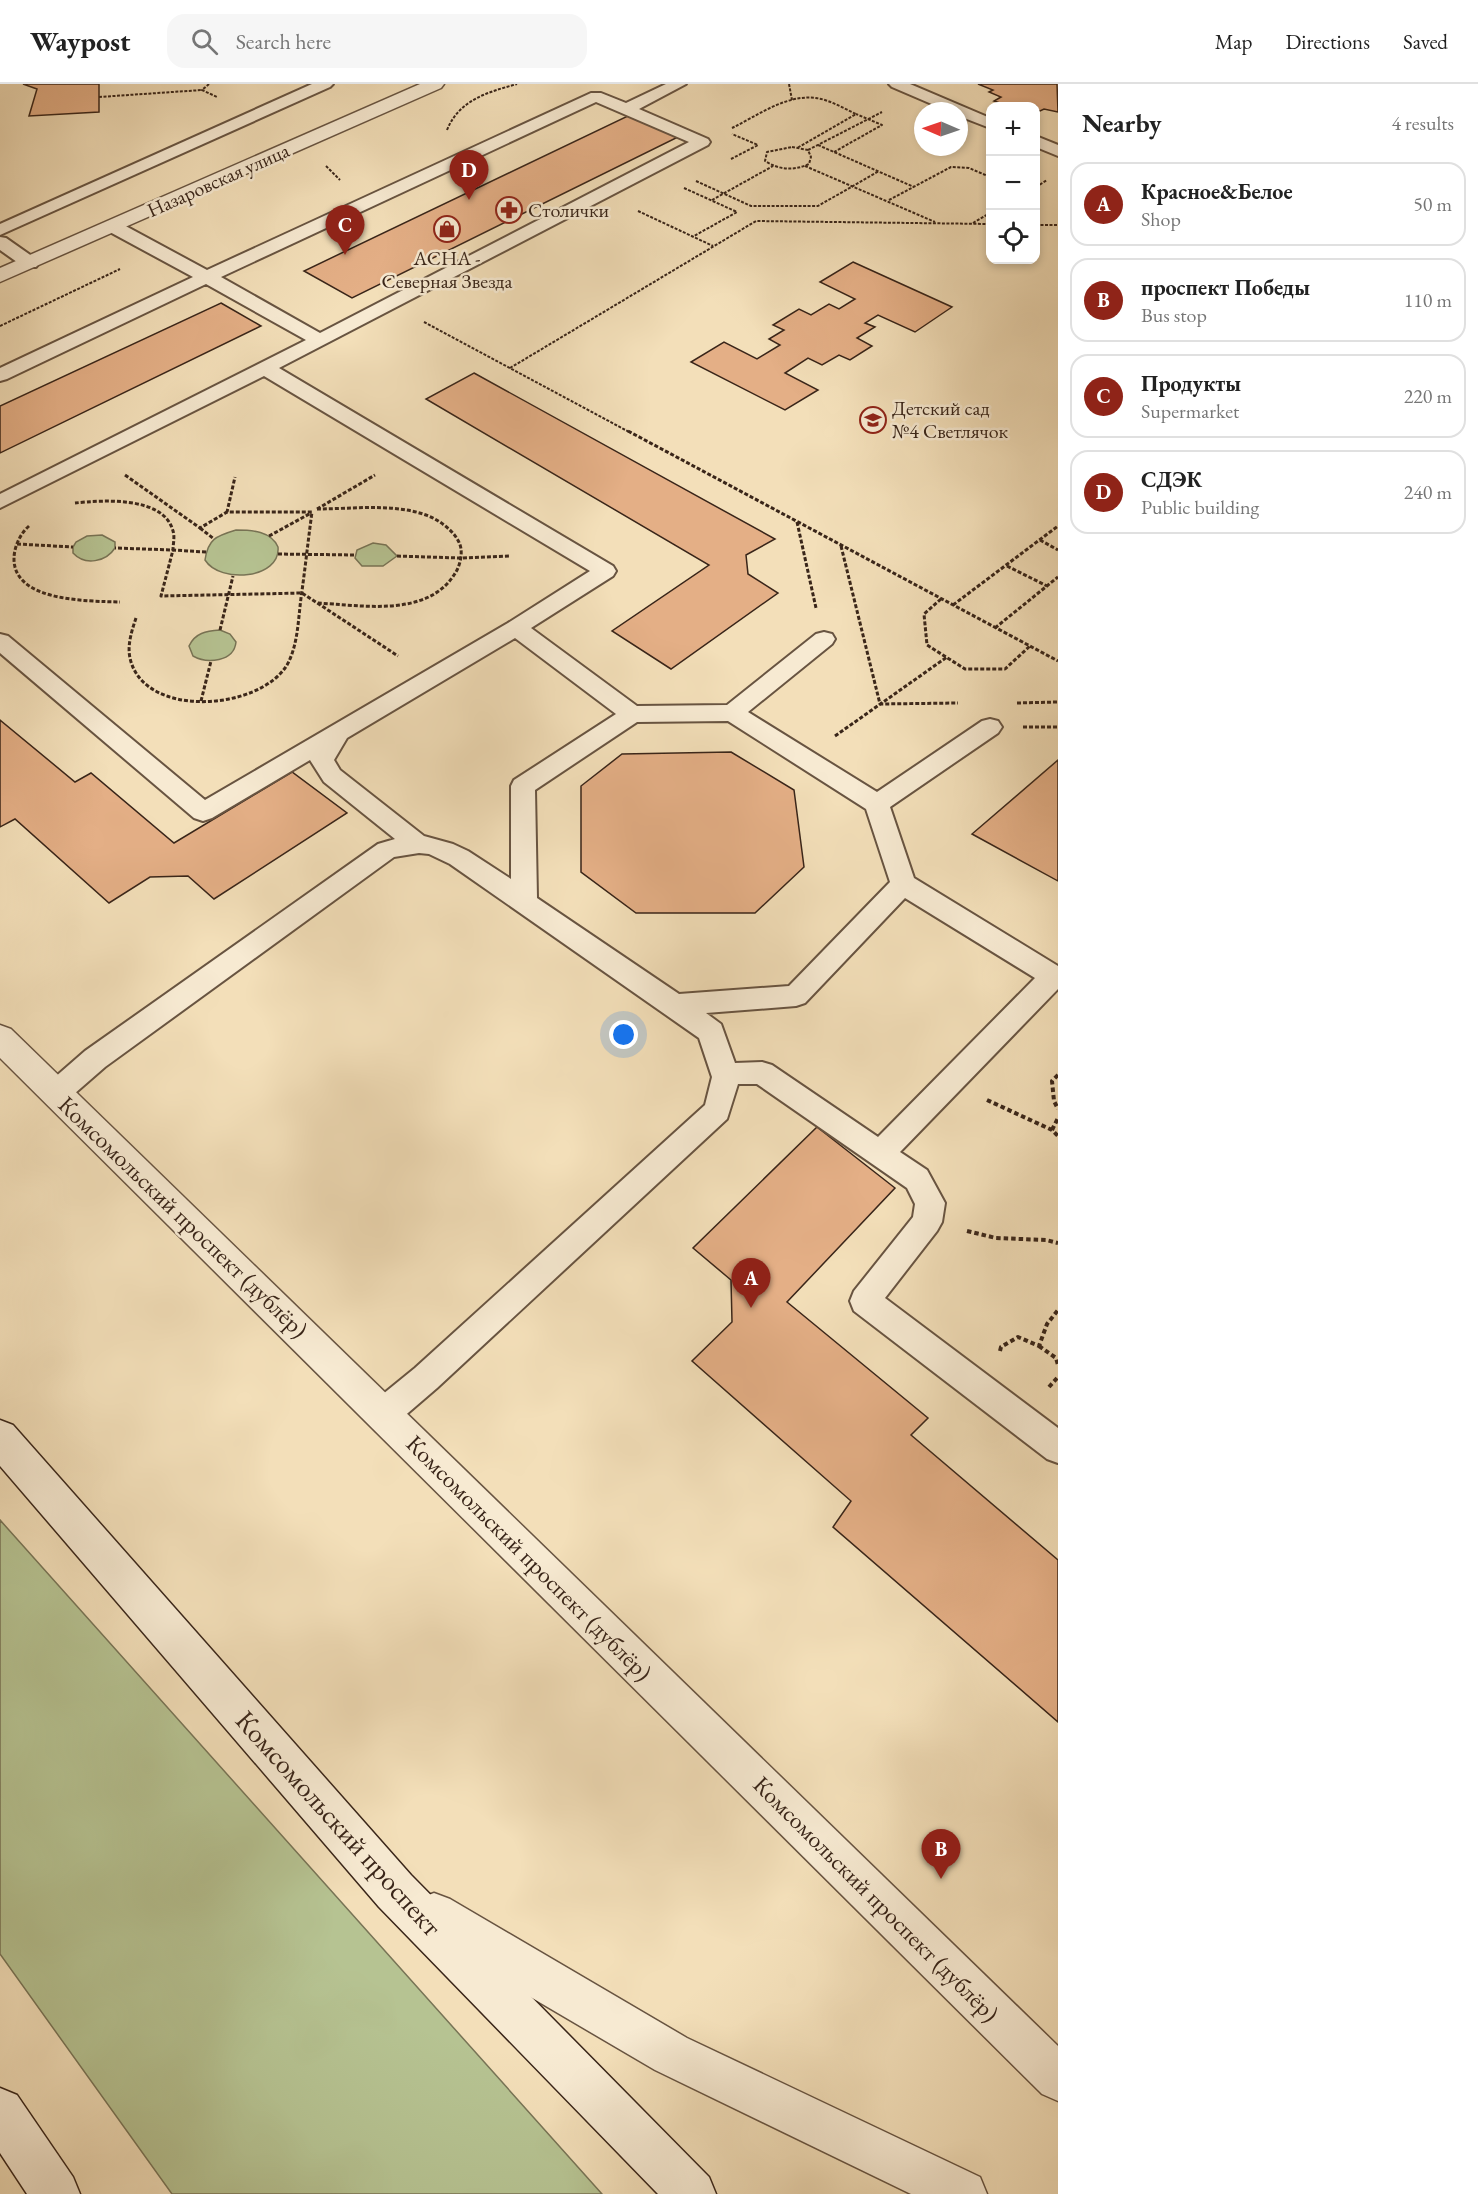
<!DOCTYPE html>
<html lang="en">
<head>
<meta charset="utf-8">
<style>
  :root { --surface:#fff; --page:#f6f6f6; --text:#222; --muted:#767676; --line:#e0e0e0; --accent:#8f2418 }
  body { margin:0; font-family:"EB Garamond",serif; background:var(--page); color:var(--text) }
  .controls { position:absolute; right:18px; top:18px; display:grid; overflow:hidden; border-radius:12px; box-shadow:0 3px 9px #0003 }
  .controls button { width:54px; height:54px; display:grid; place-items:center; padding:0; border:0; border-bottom:2px solid var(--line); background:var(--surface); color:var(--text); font:30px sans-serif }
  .compass { position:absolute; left:914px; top:18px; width:54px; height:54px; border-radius:50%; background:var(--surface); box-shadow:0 3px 9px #0003; rotate:272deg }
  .you { position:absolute; left:624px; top:951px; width:21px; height:21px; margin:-15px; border:4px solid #fff; border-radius:50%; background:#1a73e8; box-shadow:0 0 0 9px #1a73e833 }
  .badge { display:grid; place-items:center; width:39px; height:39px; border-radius:50%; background:var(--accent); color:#fff; font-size:20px; font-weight:700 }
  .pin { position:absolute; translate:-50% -50px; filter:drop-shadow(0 2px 3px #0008) }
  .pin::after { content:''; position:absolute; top:32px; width:21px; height:18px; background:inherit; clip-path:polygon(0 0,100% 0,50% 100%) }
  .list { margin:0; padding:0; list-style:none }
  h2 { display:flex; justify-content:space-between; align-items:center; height:78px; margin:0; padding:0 24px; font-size:26px }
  h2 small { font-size:20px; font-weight:400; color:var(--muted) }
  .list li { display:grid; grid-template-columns:39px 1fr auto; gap:18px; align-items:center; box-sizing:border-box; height:84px; margin:0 12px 12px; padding:0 12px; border:2px solid var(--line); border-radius:18px }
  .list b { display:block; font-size:22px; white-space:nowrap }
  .list p { margin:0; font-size:20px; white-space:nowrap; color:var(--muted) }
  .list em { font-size:20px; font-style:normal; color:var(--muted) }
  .icon { flex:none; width:33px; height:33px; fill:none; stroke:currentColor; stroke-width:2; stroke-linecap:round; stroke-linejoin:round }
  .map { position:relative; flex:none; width:1058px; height:2110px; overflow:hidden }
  header { display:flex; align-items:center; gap:36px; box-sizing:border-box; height:84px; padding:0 30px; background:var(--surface); border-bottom:2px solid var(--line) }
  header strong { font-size:28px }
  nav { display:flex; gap:33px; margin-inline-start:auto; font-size:21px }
  .search { width:420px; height:54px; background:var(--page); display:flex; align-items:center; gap:15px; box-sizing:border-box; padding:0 21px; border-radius:18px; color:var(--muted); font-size:22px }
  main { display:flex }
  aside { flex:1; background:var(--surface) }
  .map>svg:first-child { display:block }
</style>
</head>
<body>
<header>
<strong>Waypost</strong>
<div class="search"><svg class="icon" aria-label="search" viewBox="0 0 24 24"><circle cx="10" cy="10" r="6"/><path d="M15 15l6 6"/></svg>Search here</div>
<nav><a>Map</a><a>Directions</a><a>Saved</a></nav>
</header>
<main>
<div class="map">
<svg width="1058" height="2110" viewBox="0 0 1058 2110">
  <rect width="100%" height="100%" fill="#f3dfb9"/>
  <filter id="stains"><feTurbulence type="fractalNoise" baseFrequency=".00333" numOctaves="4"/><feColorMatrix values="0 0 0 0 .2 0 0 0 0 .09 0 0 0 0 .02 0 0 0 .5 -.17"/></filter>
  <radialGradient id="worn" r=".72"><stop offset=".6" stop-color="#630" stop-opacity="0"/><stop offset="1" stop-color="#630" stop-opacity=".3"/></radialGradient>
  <g fill="#b6c392" stroke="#787456" stroke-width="1.5">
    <path d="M236 446C252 446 271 447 278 463 281 495 220 500 205 476 208 455 216 452 236 446Z"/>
    <path d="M102 451 115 458V464C106 478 85 482 73 469V463L76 458 87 452Z"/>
    <path d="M373 459 386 461 397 472 383 482H362L355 474 357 466Z"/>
    <path d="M220 546 230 550 236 558C234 578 207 580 193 572L189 562C195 549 206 547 220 546Z"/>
    <path d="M0 1437V1436L602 2110H172L0 1870Z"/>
  </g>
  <g fill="#e4af86" stroke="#392519" stroke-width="1.5">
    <path d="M23 0H99V28L29 32 37 5Z"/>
    <path d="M978 0H1057L1058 28 1044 25 1040 27 1036 26V22H1000L997 21 1000 19 994 17 1001 13 989 8 993 6Z"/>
    <path d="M634 29 682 51 352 214 304 187Z"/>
    <path d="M853 178 952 223 915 248 878 231 865 239 875 243 857 254 872 262 850 276 839 271 822 281 808 274 785 289 818 306 785 326 691 278 724 258 757 275 780 261 769 255 784 246 773 241 799 225 811 231 829 220 839 225 855 215 820 198Z"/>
    <path d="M221 219 261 242 0 369V322Z"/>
    <path d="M474 289 775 455 746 471 748 490 778 509 671 585 612 547 709 481 426 315Z"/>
    <path d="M0 636 75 698 91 689 174 759 292 688 347 729 214 815 188 792 150 793 109 819 15 735 0 743Z"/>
    <path d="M731 668 794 706 804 783 755 829H636L581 788V702L622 670Z"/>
    <path d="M1058 676V797L972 750Z"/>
    <path d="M817 1043 895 1104 787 1218 928 1334 911 1351 1058 1476V1638L833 1443 851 1417 692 1277 732 1238 731 1196 693 1164Z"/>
  </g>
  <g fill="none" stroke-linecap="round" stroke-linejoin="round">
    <defs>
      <g id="service">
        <path d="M312 0H333L330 3 0 151V140Z"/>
        <path d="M666 0H686L639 25 708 55 710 58 708 61 279 284 613 482 616 487 613 492 531 544 637 622 727 621 816 550 824 548 832 550 835 555 832 560 748 628 877 708 982 637 990 635 998 637 1002 643 998 649 890 723 914 794 1058 882V905L900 1068 927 1086 945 1119 942 1138 937 1147 885 1214 1058 1344V1379L1047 1375 854 1227 850 1217 854 1207 913 1133 915 1120 907 1104 757 1000H738L727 1035 437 1304 394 1341 383 1345 372 1341 367 1330 372 1319 415 1284 705 1021 712 993 699 954 450 780 429 770 419 769 394 773 105 983 66 1017 56 1020 46 1017 42 1009 46 1001 85 967 378 760 395 755 324 698 310 676 212 734 203 737 194 734 0 569V550L8 552 205 716 508 539 590 487 264 292 0 424V410L306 256 206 200 7 295 0 297V284L193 193 108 147 105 143 108 139H120L207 186 591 9H601L626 19ZM596 18 689 58 320 249 221 193ZM515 554 616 630 514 696 511 702V795L468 767 453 760 424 752 340 686 334 676 347 654ZM728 637 866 725 890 798 789 902 679 910 537 814 535 706 637 638ZM905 814 1035 894 878 1053 772 981 762 978 735 979 721 940 706 929 796 922 805 919Z"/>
        <path d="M889 0H910L990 34V44L959 32V27H948L892 3Z"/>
        <path d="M1036 52 1058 61V72L1036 63Z"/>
        <path d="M0 153 6 154 36 175 39 179 36 183H24L0 166Z"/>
      </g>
      <g id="tertiary">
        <path d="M420 0H444L441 4 0 198V184Z"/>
        <path d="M0 941 11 945 1058 1962V2017L1042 2010 0 974Z"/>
        <path d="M434 1809 450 1815 687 1954 980 2093 987 2110H911L655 1986 418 1847 412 1831 418 1815Z"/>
      </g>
      <g id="secondary">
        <path d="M0 1336 13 1341 411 1791 709 2093 716 2110H658L379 1823 0 1382Z"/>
        <path d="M0 2004 17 2011 73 2093 80 2110H27L0 2069Z"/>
      </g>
    </defs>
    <use href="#service" stroke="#685441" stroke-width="4"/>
    <use href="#tertiary" stroke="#685441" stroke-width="3"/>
    <use href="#secondary" stroke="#392519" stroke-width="3"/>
    <g stroke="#392519" stroke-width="2" stroke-dasharray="3 1.5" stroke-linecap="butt">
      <path d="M209 0 202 6 217 13"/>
      <path d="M789 0 792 16"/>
      <path d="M99 13 202 6"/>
      <path d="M732 44C757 32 786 10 816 14 830 16 843 24 856 30L797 64"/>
      <path d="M447 46C459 16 488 8 517 0"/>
      <path d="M818 61 914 103"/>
      <path d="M792 63 808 66 811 73 809 80C794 87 779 86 765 77L767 68Z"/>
      <path d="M808 66 882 28"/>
      <path d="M834 68 882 41 856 30"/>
      <path d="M731 75 758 61 732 50"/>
      <path d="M326 82 340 96"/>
      <path d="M805 82 935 138"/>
      <path d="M696 97 751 122H818L879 87"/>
      <path d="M1036 103 1047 96"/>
      <path d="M684 104 737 128 694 152"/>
      <path d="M712 116 773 82"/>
      <path d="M889 116 951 83 969 84 990 93"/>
      <path d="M638 127 713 162"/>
      <path d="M973 139 990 129"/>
      <path d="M1036 141H1058"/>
      <path d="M424 238 631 349"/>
      <path d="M0 242 120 185"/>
      <path d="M510 284 756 137 990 140"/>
    </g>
    <g stroke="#392519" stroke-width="3" stroke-dasharray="4 2" stroke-linecap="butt">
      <path d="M628 347 1058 577"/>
      <path d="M125 391 200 444 227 428"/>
      <path d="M75 419C103 416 164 412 173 447 175 453 173 460 173 466L115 464"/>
      <path d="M317 425C352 425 392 419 426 431 440 436 459 450 461 465 462 474 459 484 454 491 426 534 360 521 317 519"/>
      <path d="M317 425 375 391"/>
      <path d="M797 438 816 524"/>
      <path d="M29 442C20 450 14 463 14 475 14 518 89 517 120 518"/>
      <path d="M200 444 214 455"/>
      <path d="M269 452 311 429"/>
      <path d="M1040 456 1058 466"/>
      <path d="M17 460 73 463"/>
      <path d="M841 462 880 620 958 619"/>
      <path d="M206 468 173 466 161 512 302 509 398 572"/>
      <path d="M278 470 355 471"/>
      <path d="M397 472 460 474 510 472"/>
      <path d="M1007 482 1047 502"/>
      <path d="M941 515 924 530 927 561 965 585H1005L1030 562"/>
      <path d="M953 521 1058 442"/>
      <path d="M136 534C132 546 127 561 130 574 143 635 259 627 287 581 298 561 298 537 301 514 305 486 308 457 312 428H227L235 393"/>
      <path d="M995 544 1058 493"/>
      <path d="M220 546 233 492"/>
      <path d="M201 617 211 577"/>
      <path d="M1017 619 1058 618"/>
      <path d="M1023 643H1058"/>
      <path d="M835 652 947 573"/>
    </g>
    <g stroke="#392519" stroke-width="4" stroke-dasharray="4.5 3" stroke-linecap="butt">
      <path d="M1058 991 1052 997 1054 1017 1058 1025"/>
      <path d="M987 1016 1052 1046 1058 1052"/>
      <path d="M1052 1046 1058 1034"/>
      <path d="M967 1147 996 1154 1046 1156 1058 1159"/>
      <path d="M1039 1262 1056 1274 1058 1281"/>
      <path d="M1000 1267 1001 1263 1018 1253 1039 1262 1047 1240 1058 1226"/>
      <path d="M1049 1303 1058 1293"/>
    </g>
    <use href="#service" fill="#f7ead2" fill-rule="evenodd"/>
    <use href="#tertiary" fill="#f7ead2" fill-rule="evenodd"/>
    <use href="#secondary" fill="#f7ead2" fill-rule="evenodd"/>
  </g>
  <defs>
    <symbol id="pharmacy-ring" viewBox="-11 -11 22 22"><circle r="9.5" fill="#f7ead2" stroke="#8f2418" stroke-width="1.5"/><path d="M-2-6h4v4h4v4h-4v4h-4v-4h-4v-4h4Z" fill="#8f2418"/></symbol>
    <symbol id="shop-ring" viewBox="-11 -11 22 22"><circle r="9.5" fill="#f7ead2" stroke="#8f2418" stroke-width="1.5"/><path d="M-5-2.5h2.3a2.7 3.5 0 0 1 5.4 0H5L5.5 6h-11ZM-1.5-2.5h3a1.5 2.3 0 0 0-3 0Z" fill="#8f2418"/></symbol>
    <symbol id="school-ring" viewBox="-11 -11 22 22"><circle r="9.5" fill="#f7ead2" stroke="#8f2418" stroke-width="1.5"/><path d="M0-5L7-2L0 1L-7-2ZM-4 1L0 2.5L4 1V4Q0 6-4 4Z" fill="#8f2418"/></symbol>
  </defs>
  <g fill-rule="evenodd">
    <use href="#pharmacy-ring" x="494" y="111" width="30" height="30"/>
    <use href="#shop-ring" x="432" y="130" width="30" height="30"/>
    <use href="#school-ring" x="858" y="321" width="30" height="30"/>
  </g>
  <g text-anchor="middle" stroke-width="5" stroke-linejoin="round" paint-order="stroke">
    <g font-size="20" fill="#392519" stroke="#f7ead2">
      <text transform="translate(218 96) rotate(-24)" y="7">Назаровская улица</text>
    </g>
    <g font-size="20" fill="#392519" stroke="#f7ead2" text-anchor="start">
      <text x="528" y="133">Столички</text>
      <text x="447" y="181" text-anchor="middle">АСНА -<tspan x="447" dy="23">Северная Звезда</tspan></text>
      <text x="892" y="331">Детский сад<tspan x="892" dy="23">№4 Светлячок</tspan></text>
    </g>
    <g font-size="24" fill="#392519" stroke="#f7ead2">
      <text transform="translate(183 1133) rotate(44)" y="8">Комсомольский проспект (дублёр)</text>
      <text transform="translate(529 1474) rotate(45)" y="8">Комсомольский проспект (дублёр)</text>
      <text transform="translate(876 1815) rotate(45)" y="8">Комсомольский проспект (дублёр)</text>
    </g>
    <g font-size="28" fill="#392519" stroke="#f7ead2">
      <text transform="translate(339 1739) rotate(48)" y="10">Комсомольский проспект</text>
    </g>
  </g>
  <rect width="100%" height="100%" filter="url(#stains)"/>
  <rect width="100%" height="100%" fill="url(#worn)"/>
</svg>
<div class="controls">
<button>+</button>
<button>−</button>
<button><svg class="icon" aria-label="locate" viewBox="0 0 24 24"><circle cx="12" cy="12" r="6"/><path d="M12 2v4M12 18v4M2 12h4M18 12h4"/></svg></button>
</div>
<svg class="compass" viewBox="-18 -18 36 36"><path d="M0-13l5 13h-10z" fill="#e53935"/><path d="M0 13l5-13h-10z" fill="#767676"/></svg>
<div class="you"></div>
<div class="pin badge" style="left:751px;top:1224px">A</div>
<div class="pin badge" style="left:941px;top:1795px">B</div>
<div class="pin badge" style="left:345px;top:171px">C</div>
<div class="pin badge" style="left:469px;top:116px">D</div>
</div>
<aside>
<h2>Nearby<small>4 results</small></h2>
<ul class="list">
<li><span class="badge">A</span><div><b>Красное&amp;Белое</b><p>Shop</p></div><em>50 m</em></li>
<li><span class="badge">B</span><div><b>проспект Победы</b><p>Bus stop</p></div><em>110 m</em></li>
<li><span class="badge">C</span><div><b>Продукты</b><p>Supermarket</p></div><em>220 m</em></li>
<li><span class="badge">D</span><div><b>СДЭК</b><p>Public building</p></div><em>240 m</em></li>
</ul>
</aside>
</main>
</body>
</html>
